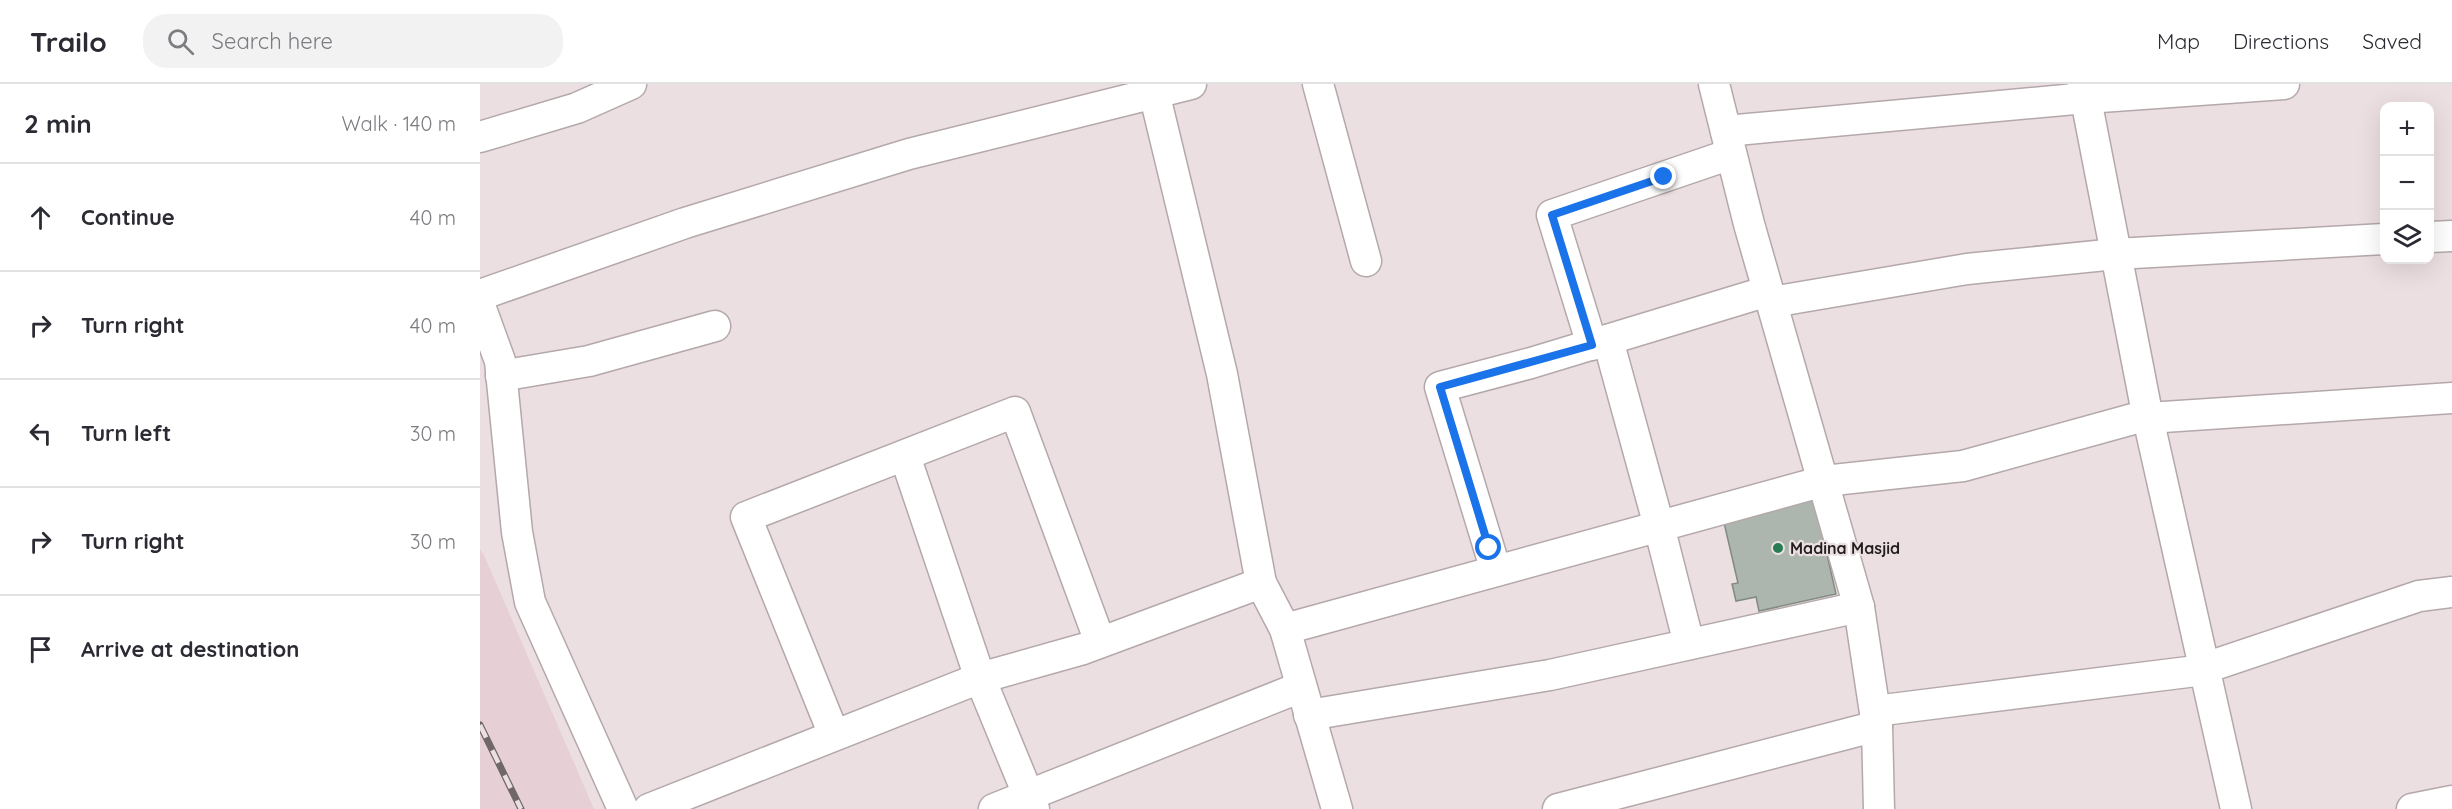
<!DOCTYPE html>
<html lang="en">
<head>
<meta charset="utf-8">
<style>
  :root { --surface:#fff; --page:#f2f2f3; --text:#2b2b33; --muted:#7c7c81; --line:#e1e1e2 }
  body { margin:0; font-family:Quicksand,sans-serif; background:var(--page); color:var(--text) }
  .controls { position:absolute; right:18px; top:18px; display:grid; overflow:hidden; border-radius:12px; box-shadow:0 6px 24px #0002 }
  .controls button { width:54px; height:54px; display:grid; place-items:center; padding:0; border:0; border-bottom:2px solid var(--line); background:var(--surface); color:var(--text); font:30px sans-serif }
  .stop { position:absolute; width:18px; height:18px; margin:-14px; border:4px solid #1a73e8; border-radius:50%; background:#fff }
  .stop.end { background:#1a73e8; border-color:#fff; box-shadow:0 2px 6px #0008 }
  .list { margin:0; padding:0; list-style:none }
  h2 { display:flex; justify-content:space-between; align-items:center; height:78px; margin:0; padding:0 24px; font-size:26px }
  h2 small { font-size:20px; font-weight:400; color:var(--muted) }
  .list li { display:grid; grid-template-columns:39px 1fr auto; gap:18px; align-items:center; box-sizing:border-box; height:108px; padding:0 24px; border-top:2px solid var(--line) }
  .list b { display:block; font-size:22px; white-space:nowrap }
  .list em { font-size:20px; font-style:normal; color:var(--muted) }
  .icon { flex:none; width:33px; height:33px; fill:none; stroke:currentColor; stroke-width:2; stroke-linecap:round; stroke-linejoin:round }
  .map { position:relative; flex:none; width:1972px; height:725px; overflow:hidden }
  header { display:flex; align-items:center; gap:36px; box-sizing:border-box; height:84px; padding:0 30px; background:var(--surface); border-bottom:2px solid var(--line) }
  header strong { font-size:28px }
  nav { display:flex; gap:33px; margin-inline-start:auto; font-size:21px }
  .search { width:420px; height:54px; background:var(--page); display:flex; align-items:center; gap:15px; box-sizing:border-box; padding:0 21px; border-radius:24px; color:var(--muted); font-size:22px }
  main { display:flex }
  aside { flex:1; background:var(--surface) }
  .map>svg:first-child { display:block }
</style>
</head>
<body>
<header>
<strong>Trailo</strong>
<div class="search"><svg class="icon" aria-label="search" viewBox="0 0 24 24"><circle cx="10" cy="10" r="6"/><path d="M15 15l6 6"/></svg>Search here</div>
<nav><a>Map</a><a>Directions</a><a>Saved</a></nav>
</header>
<main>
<aside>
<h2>2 min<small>Walk · 140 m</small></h2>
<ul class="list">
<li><svg class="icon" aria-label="ahead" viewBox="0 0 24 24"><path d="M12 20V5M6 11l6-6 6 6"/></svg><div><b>Continue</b></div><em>40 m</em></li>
<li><svg class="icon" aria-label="right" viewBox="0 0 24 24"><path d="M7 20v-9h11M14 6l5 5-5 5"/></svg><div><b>Turn right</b></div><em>40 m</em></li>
<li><svg class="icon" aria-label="left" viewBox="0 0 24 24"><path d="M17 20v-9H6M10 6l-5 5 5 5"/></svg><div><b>Turn left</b></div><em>30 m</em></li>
<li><svg class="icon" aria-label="right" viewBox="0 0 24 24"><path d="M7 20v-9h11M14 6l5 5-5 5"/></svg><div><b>Turn right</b></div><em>30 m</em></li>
<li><svg class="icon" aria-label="arrive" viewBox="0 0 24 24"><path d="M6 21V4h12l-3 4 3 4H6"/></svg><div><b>Arrive at destination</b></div></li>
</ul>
</aside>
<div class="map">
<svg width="1972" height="725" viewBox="0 0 1972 725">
  <rect width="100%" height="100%" fill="#ecdfe2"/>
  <path fill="#e6d0d5" d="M0 465 4 471 114 725H0Z"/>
  <path fill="#acb6af" stroke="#818b84" stroke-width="1.5" d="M1333 409 1356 510 1279 527 1276 513 1256 517 1252 500 1258 499 1242 430Z"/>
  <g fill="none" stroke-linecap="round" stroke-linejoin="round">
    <defs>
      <g id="minor">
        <path d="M672 0 742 290 781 499"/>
        <path d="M838 0 886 177"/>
        <path d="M1234 0 1269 140 1379 523 1397 642 1399 725"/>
        <path d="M1603 0 1668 334 1756 725"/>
        <path d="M1246 47 1606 14 1804 0"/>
        <path d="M0 53 97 24 151 0"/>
        <path d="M1950 153 1972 152"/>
        <path d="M0 211 205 139 429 70 711 0"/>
        <path d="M1292 218 1487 185 1636 170 1904 155"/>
        <path d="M0 222 20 277 37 448 50 518 143 725"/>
        <path d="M1128 256 1179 442 1209 560"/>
        <path d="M1112 261 1072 131 1251 70"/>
        <path d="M21 292 109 277 235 242"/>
        <path d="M425 372 500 594 554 725"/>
        <path d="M1016 487 960 303 1051 279 1288 207"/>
        <path d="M805 545 857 725"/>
        <path d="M1395 627 1716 587 1939 512 1972 508"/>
        <path d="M829 631 1070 591 1379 523"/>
        <path d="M354 651 266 433 535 328 620 558"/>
        <path d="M169 725 500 594 603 565 781 499 805 545 1344 397 1483 382 1653 335 1972 314"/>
        <path d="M514 725 821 603"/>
        <path d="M1078 725 1397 642"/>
        <path d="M1932 725 1972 717"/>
      </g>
    </defs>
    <use href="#minor" stroke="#b4a8aa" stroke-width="33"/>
    <use href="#minor" stroke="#fff" stroke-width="30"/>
    <defs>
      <path id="rail" d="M0 641 41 725"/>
    </defs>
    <use href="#rail" stroke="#6f6769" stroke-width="7"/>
    <use href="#rail" stroke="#ecdfe2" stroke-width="4.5" stroke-dasharray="14" stroke-linecap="butt"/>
  </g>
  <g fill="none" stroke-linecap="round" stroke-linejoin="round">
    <path stroke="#1a73e8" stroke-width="8" d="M1009 464 960 303 1112 261 1072 131 1184 93"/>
  </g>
  <circle fill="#267d51" stroke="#ecdfe2" stroke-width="2" cx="1298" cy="464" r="6"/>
  <g text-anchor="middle" stroke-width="4.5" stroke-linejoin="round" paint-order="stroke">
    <g font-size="16" font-weight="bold" fill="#231e1f" stroke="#ecdfe2" text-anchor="start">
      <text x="1310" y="470">Madina Masjid</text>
    </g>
  </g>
</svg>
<div class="controls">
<button>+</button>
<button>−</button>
<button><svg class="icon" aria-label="layers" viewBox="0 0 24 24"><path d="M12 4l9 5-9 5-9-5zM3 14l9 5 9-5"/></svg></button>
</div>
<div class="stop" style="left:1009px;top:464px"></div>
<div class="stop end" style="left:1184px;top:93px"></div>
</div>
</main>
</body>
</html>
